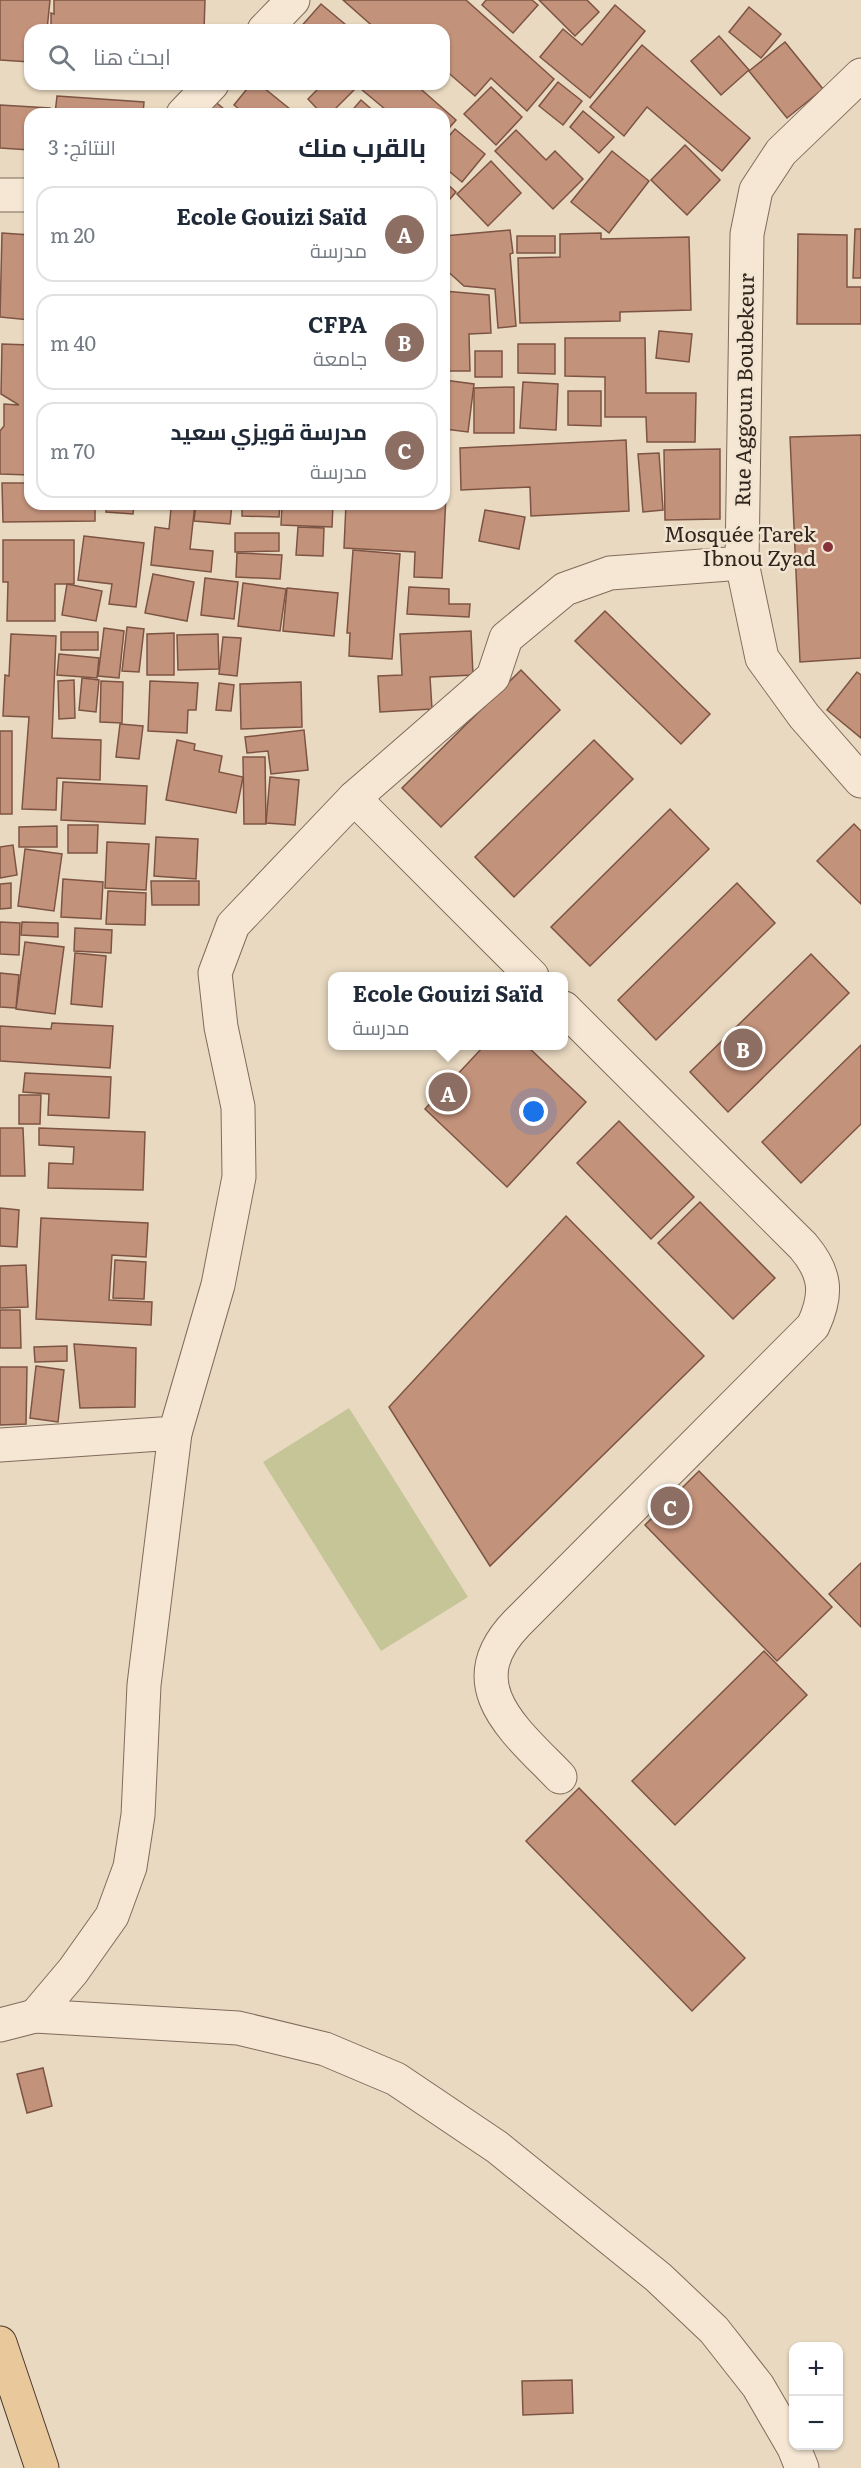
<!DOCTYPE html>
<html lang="ar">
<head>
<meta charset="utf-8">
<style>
  :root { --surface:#fff; --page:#f6f6f7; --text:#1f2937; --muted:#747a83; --line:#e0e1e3; --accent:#89313a }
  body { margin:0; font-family:Literata,Cairo,serif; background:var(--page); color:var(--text); direction:rtl }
  .controls { position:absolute; right:18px; bottom:18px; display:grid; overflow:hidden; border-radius:12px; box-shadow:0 2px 4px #0004 }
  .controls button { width:54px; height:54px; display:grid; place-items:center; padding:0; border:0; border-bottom:2px solid var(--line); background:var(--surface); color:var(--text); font:30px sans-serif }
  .you { position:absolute; left:534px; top:1112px; width:21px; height:21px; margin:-15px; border:4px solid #fff; border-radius:50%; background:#1a73e8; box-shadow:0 0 0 9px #1a73e833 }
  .badge { display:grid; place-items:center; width:39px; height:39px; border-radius:50%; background:var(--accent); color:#fff; font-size:20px; font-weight:700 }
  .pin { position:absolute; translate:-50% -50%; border:3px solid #fff; box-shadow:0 2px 6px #0006 }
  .popup { position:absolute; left:328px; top:972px; width:240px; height:78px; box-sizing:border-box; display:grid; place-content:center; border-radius:12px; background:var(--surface); filter:drop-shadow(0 2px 4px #0005); font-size:20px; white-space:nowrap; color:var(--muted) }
  .popup b { font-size:22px; color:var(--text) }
  .popup::after { content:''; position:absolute; left:50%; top:100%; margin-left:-12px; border:12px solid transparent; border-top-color:var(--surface) }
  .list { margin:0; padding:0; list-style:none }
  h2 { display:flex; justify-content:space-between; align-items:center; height:78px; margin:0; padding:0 24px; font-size:26px }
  h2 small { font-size:20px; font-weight:400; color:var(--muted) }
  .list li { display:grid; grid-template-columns:39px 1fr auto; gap:18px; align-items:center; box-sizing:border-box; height:96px; margin:0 12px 12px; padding:0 12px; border:2px solid var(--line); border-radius:18px }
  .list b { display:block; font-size:22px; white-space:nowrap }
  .list p { margin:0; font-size:20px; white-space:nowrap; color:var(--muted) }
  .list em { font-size:20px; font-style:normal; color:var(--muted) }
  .icon { flex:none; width:33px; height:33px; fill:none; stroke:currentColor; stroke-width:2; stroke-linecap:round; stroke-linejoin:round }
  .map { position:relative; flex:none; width:861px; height:2468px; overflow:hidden; direction:ltr }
  .search { position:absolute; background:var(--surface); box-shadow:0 2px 4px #0004; left:24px; top:24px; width:426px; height:66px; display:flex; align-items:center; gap:15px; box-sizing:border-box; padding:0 21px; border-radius:18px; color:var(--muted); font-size:22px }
  .panel { position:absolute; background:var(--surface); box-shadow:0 2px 4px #0004; left:24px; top:108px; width:426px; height:402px; border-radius:18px; direction:rtl }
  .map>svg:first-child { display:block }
</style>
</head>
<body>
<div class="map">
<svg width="861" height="2468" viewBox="0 0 861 2468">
  <rect width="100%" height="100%" fill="#e9d9c1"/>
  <path fill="#c5c597" d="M349 1408 468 1597 381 1651 263 1462Z"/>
  <g fill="#c3927b" stroke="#7d5443" stroke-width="1.5">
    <path d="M0 0H50L47 30H30V62L0 60Z"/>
    <path d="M54 0H205L204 30H51V13L54 14Z"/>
    <path d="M343 0H466L554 79 527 111 491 78 475 96 444 69V30H377Z"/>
    <path d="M486 0H532L538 5 513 33 482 5Z"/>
    <path d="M539 0H587L599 12 575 36Z"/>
    <path d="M321 4 352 30H298Z"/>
    <path d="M615 5 645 31 590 98 540 57 563 29 582 45Z"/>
    <path d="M749 7 781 34 761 58 729 32Z"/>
    <path d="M719 36 749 70 721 95 691 61Z"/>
    <path d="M785 42 823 89 787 118 749 71Z"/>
    <path d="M642 45 750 138 722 171 647 107 624 136 590 107Z"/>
    <path d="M558 82 582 101 563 125 539 106Z"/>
    <path d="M79 84H133V87L79 89Z"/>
    <path d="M251 84H259L296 114H245L234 105Z"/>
    <path d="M323 84H350L355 89 330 114H322L308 99Z"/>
    <path d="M355 84H415L456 120 444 134V114H391Z"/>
    <path d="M491 87 522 117 496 145 464 114Z"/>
    <path d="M57 96 144 102 143 114H55Z"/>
    <path d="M212 99 230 114H199Z"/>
    <path d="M361 100 377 114H349Z"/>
    <path d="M0 105 50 108V114H30V150L0 148Z"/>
    <path d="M583 111 614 137 599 153 570 127Z"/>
    <path d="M455 129 485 154 462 182 444 167V142Z"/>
    <path d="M516 130 546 160 555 151 583 179 553 209 495 151Z"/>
    <path d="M685 145 720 180 687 215 651 180Z"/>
    <path d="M612 151 649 181 609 233 571 202Z"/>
    <path d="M491 161 521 193 488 226 457 194Z"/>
    <path d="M444 181 456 192 444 206Z"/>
    <path d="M855 229H861V278H853Z"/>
    <path d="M510 230 513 253 510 254 516 326 498 328 495 289 464 286 444 268V236Z"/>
    <path d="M2 233 30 235V320L0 317Z"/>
    <path d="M601 233V239L689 237 691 310 620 312V321L520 323 518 258 560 257V234Z"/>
    <path d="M798 234 847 235V287H861V324H797Z"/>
    <rect x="517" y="236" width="38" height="17"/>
    <path d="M444 291 489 295 491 333 469 334 470 371H444Z"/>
    <path d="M659 331 692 334 689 362 656 358Z"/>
    <path d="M565 338H645L646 393H696L695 442H647L646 417H605V377L565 376Z"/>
    <path d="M2 344 30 345V475L0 474V431L4 426V404L19 405 1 394Z"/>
    <path d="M518 344H555V374L518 373Z"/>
    <rect x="475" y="351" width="27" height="26"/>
    <path d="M444 380 474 384 468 432 445 429Z"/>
    <path d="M523 382 558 384 556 430 520 428Z"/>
    <path d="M514 387V433H474V388Z"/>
    <path d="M568 391H601V426L568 425Z"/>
    <path d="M861 435V658L800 662 790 437Z"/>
    <path d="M626 440 629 511 531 516 530 487 461 490 460 448Z"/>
    <path d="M720 449V519L665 520 664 450Z"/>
    <path d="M659 453 663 510 643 512 638 454Z"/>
    <path d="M444 454H448L442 578 414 577 415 552 344 548 346 504H444Z"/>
    <path d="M2 483H30V504H95V521L3 522Z"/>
    <path d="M107 504H134L133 514 106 512Z"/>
    <path d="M141 504H195L190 549 213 551 211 572 151 565 155 527 169 529 171 509Z"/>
    <path d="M196 504H232L230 524 194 521Z"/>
    <path d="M242 504H280L279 517 242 516Z"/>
    <path d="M282 504H333L332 527 281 525Z"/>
    <path d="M485 510 525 517 519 549 479 541Z"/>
    <path d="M298 527 324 528 323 556 296 555Z"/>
    <path d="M235 533H279V551L235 552Z"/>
    <path d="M84 536 144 543 136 607 109 604 112 584 78 580Z"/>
    <path d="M3 540H74V584H55V621H7L8 582H3Z"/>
    <path d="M353 550 400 554 392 659 349 656 350 633H347Z"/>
    <path d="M237 553 282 555 280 579 236 577Z"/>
    <path d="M153 574 194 582 187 621 145 613Z"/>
    <path d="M205 578 238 582 234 619 201 615Z"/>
    <path d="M243 583 286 589 280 631 238 626Z"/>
    <path d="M67 584 102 591 96 621 62 615Z"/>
    <path d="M409 587 449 589V604H470L469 617 407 614Z"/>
    <path d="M287 588 338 593 334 636 283 631Z"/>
    <path d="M605 611 710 714 681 744 575 641Z"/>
    <path d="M127 627 144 629 139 672 122 671Z"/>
    <path d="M104 628 124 631 119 678 98 676Z"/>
    <path d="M471 631 473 675 430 677 432 709 380 712 378 676 402 675 400 634Z"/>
    <rect x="61" y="632" width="37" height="18"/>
    <path d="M174 633V675H147V634Z"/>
    <path d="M11 634 56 636 52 738 101 740 100 780 57 778 56 810 22 809 29 717 3 716 5 675 9 676Z"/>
    <path d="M218 634 219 669 178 670 177 635Z"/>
    <path d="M223 637 241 638 237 676 219 674Z"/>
    <path d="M59 654 99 658 97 678 57 675Z"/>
    <path d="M521 670 560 710 441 827 402 788Z"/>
    <path d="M857 672 861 675V738L827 710Z"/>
    <path d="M82 678 99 680 96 712 79 710Z"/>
    <path d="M74 680 75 718 59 719 58 681Z"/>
    <path d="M101 681 123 682 122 723 100 722Z"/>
    <path d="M150 681 198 683 196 710H188L187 733 148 731Z"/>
    <path d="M301 682 302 727 241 729 240 684Z"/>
    <path d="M219 683 234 685 231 711 216 710Z"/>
    <path d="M120 724 143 726 139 759 116 757Z"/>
    <path d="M304 730 308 770 271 774 268 751 247 753 245 737Z"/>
    <rect x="0" y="731" width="12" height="83"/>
    <path d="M177 740 195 744 194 750 222 756 219 772 243 777 236 813 166 800Z"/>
    <path d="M594 740 633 779 514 897 475 857Z"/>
    <path d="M243 757H265L266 824H244Z"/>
    <path d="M270 777 299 780 295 825 266 823Z"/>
    <path d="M63 782 147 786 145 824 61 820Z"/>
    <path d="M670 809 709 849 590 966 551 927Z"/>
    <path d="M854 824 861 831V904L817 861Z"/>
    <path d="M68 825H98L97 853H68Z"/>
    <path d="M57 826V847H19V827Z"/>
    <path d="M156 837 198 839 196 879 154 876Z"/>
    <path d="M107 842 149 844 146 890 105 888Z"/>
    <path d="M13 845 17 875 0 878V847Z"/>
    <path d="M25 849 62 854 54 911 18 906Z"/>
    <path d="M63 879 103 882 101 919 61 917Z"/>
    <path d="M151 881H199V905H152Z"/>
    <path d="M11 883V908L0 909V884Z"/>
    <path d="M737 883 775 923 656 1040 618 1000Z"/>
    <path d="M108 891 146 893 145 925 106 924Z"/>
    <path d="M0 922 20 923 19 955 0 954Z"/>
    <path d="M22 922 58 923V937L21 935Z"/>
    <path d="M75 928 112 930 111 953 74 951Z"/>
    <path d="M25 942 64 947 55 1014 16 1009Z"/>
    <path d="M75 953 106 956 102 1007 71 1004Z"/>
    <path d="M811 954 849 993 728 1112 690 1072Z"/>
    <path d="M0 973 19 975 16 1008 0 1007Z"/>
    <path d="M52 1023 113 1026 110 1068 0 1061V1026L51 1029Z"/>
    <path d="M861 1045V1124L801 1183 762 1142Z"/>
    <path d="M484 1046H527L586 1102 507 1187 425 1109Z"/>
    <path d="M25 1073 111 1077 109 1118 48 1115 49 1094 23 1092Z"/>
    <path d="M19 1095H41L40 1124H19Z"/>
    <path d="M619 1121 694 1197 651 1239 577 1163Z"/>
    <path d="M0 1128H23L25 1176H0Z"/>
    <path d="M39 1128 145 1132 143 1190 48 1188 49 1163 73 1164 74 1147 39 1145Z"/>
    <path d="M700 1202 775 1278 733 1319 658 1243Z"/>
    <path d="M0 1208 19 1210 17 1247 0 1246Z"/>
    <path d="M566 1216 704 1356 490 1566 389 1407Z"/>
    <path d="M41 1218 148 1223 146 1257 112 1255 109 1300 152 1302 151 1325 36 1319Z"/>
    <path d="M115 1260 146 1262 144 1299 113 1298Z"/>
    <path d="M26 1265 28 1307 0 1308V1266Z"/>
    <path d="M0 1310H20L21 1348H0Z"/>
    <path d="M74 1344 136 1348 135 1407 80 1408Z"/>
    <path d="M67 1346V1361L35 1362 34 1347Z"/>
    <path d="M36 1366 64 1370 58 1422 30 1418Z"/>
    <path d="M0 1367H27L26 1424 0 1425Z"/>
    <path d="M699 1471 832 1607 777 1661 645 1525Z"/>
    <path d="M861 1563V1627L829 1594Z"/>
    <path d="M764 1651 807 1695 675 1825 632 1781Z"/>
    <path d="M579 1788 745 1958 692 2011 526 1841Z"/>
    <path d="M43 2068 52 2106 27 2113 17 2074Z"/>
    <path d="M572 2380 573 2413 523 2415 522 2381Z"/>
  </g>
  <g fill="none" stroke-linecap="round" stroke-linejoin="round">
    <defs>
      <g id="street">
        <path d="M264 30 293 0"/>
        <path d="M861 75 781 152 756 190 747 234 742 563 762 658 804 716 861 781"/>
        <path d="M183 114 212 84"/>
        <path d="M0 195H30"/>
        <path d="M354 798 532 976"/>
        <path d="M0 1445 175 1433 218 1285 239 1177 238 1107 221 1027 215 973 233 925 354 798 493 677 506 638 565 589 610 573 742 563"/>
        <path d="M560 1777C516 1731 456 1686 517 1623L813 1326C828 1294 826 1273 803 1246L564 1008"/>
        <path d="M35 2016 73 1971 112 1916 130 1867 138 1815 144 1685 175 1433"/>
        <path d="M0 2025 35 2016 238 2028 325 2049 396 2079 497 2147 658 2277 714 2330 758 2386 794 2448 802 2468"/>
      </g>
      <path id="primary" d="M0 2343 42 2468"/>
    </defs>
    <use href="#street" stroke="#806b5b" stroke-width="35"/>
    <use href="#primary" stroke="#4e3a2f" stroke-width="35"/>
    <use href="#street" stroke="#f5e7d4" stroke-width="33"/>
    <use href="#primary" stroke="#e9c99c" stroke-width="33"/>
  </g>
  <circle fill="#89313a" stroke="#f1e4d0" stroke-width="2" cx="828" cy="547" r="6"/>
  <g text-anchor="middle" stroke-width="5" stroke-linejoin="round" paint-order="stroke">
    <g font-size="21" fill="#32251d" stroke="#f1e4d0">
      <text transform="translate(745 390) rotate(-89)" y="7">Rue Aggoun Boubekeur</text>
    </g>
    <g font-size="21" fill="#32251d" stroke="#f1e4d0" text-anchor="end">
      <text x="816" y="542">Mosquée Tarek<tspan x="816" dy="24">Ibnou Zyad</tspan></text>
    </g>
  </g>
</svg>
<div class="controls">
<button>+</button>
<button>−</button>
</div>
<div class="you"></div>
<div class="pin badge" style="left:448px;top:1092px;background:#8d6e63">A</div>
<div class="popup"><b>Ecole Gouizi Saïd</b>مدرسة</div>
<div class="pin badge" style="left:743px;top:1048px;background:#8d6e63">B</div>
<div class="pin badge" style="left:670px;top:1506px;background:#8d6e63">C</div>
<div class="search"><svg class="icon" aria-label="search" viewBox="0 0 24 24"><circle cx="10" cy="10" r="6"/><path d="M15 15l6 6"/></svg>ابحث هنا</div>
<section class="panel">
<h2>بالقرب منك<small>النتائج: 3</small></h2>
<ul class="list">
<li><span class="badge" style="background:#8d6e63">A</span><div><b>Ecole Gouizi Saïd</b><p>مدرسة</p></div><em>20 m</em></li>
<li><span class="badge" style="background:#8d6e63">B</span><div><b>CFPA</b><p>جامعة</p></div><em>40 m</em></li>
<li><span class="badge" style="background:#8d6e63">C</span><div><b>مدرسة قويزي سعيد</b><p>مدرسة</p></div><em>70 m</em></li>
</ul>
</section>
</div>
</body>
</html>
